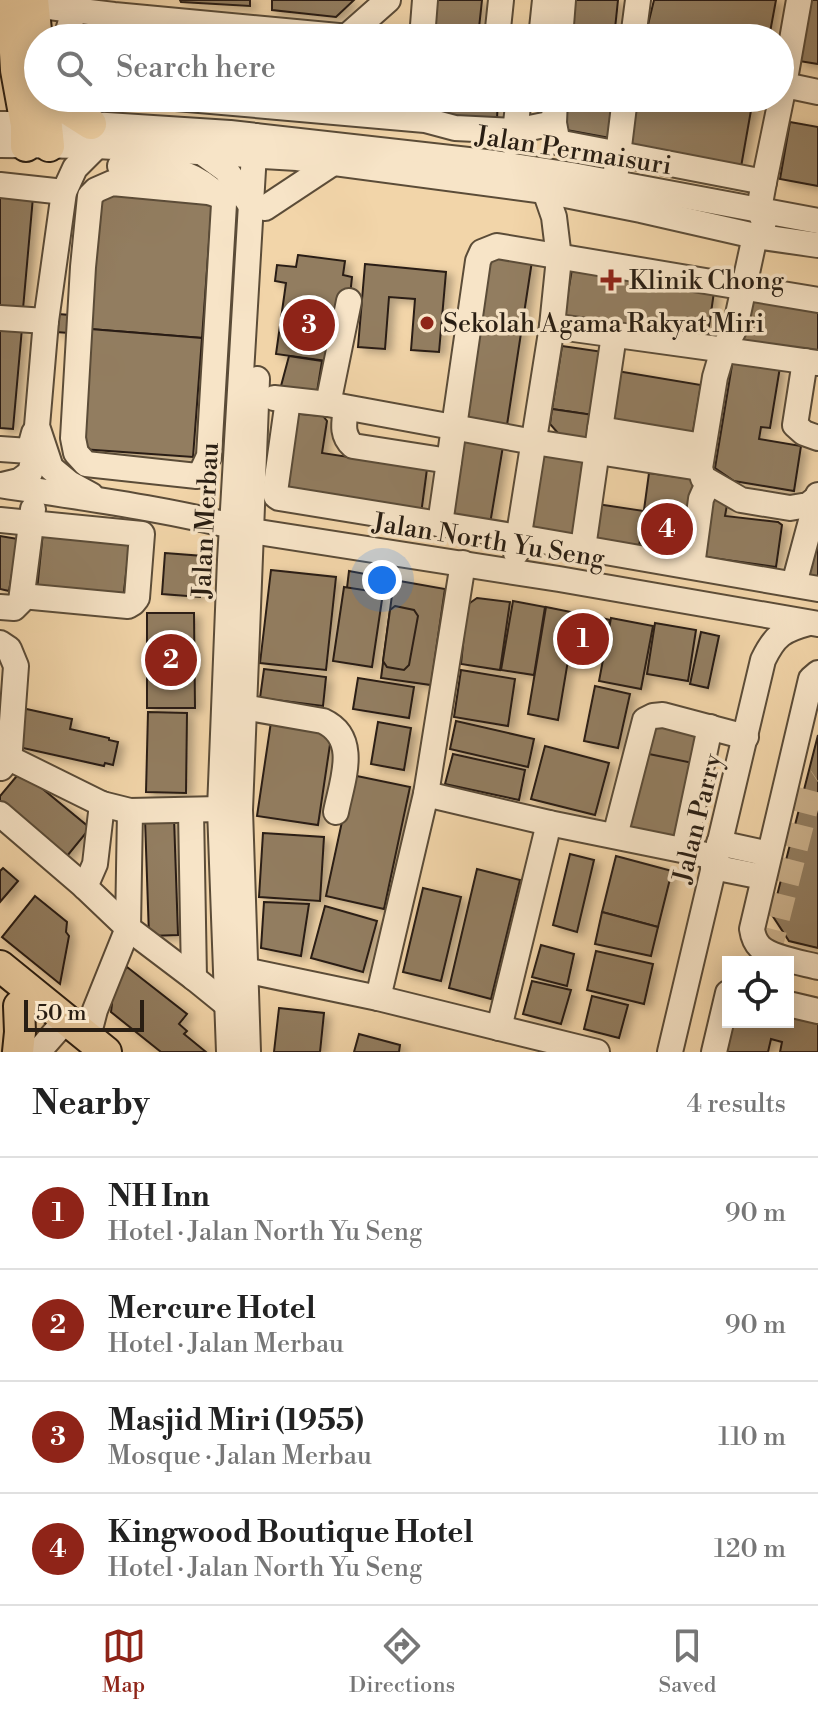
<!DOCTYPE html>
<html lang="en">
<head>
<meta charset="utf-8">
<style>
  :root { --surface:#fff; --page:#f2f2f2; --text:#222; --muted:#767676; --line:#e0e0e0; --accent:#8f2418 }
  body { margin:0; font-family:"Libre Bodoni",serif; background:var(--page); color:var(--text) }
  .controls { position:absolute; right:24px; bottom:24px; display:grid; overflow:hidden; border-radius:0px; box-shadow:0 4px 20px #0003 }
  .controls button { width:72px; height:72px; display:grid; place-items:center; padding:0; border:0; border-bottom:2px solid var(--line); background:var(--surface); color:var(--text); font:40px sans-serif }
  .scale { position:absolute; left:24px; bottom:20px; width:120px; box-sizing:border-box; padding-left:8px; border:4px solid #291e13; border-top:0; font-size:22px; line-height:28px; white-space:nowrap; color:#291e13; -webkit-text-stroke:6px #f7e4c7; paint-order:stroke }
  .you { position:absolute; left:382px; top:580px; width:28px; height:28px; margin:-20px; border:6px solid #fff; border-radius:50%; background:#1a73e8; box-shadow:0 0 0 12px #1a73e833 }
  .badge { display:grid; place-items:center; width:52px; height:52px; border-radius:50%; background:var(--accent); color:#fff; font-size:26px; font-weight:700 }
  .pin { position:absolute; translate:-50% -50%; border:4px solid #fff; box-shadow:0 2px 8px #0006 }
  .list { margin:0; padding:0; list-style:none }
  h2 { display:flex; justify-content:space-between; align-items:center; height:104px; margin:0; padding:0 32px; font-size:34px }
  h2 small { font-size:26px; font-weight:400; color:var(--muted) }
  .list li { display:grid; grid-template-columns:52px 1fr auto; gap:24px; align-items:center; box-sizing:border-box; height:112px; padding:0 32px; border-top:2px solid var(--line) }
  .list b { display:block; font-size:30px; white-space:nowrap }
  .list p { margin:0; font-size:26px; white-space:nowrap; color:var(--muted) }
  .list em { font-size:26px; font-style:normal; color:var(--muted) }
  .icon { flex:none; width:44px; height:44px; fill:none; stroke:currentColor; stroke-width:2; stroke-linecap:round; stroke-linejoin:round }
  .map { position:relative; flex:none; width:818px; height:1052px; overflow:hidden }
  .search { position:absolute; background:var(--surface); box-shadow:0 4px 20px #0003; left:24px; right:24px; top:24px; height:88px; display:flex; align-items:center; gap:20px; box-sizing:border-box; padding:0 28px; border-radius:44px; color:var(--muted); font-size:30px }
  .sheet { height:552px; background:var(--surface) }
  nav { display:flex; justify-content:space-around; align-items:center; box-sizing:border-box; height:112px; border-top:2px solid var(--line); background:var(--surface); font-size:22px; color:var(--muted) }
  nav a { display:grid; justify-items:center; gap:4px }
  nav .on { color:var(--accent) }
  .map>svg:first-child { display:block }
</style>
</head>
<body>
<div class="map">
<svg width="818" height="1052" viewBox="0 0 818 1052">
  <defs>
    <filter id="shadow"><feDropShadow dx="6" dy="3.5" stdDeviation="4" flood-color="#0004"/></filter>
  </defs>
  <rect width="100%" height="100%" fill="#f2d5a9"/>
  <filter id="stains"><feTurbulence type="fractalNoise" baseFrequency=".0025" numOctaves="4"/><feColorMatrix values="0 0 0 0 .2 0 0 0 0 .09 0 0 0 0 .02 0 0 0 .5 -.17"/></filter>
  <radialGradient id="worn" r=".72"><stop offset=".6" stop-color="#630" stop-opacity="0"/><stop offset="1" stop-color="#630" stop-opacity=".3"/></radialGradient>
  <g fill="#927d61" stroke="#291e13" stroke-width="2" filter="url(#shadow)">
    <path d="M180 0H250V6L181 2Z"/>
    <path d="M272 0H354L336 17 272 10Z"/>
    <path d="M431 0H482L478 37 428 34Z"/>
    <path d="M573 0H618L614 38H569Z"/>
    <path d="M654 0H776L769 38H651L645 37Z"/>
    <path d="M810 0H818V64L799 61Z"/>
    <path d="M344 98H498L497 119 343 106Z"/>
    <path d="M567 98H617L610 138 561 129Z"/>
    <path d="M633 98 753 99 741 167 624 146Z"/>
    <path d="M790 122 818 127V186L780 179Z"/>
    <path d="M100 193 212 202 202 338 90 329Z"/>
    <path d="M0 194 33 197 23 309 0 307Z"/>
    <path d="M485 254 532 261 507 425 461 418Z"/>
    <path d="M298 255 345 261 343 275 352 277 350 296 334 362 276 354 286 283 275 281 277 265 296 267Z"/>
    <path d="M365 264 446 272 439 352 411 350 415 299 389 297 385 349 358 347Z"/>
    <path d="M572 269 714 292 707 340 564 316Z"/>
    <path d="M749 297 818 308V353L742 341Z"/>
    <path d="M58 314 70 315 69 333 56 332Z"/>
    <path d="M0 326 22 328 13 429 0 428Z"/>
    <path d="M90 329 202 338 193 457 81 449Z"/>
    <path d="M562 346 610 353 600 416 552 409Z"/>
    <path d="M289 356 322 361 317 392 284 389 281 386Z"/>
    <path d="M733 359 780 367 770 428 761 427 759 439 801 446 794 491 734 481 715 468Z"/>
    <path d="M611 370 701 385 692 438 603 421Z"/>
    <path d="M552 409 600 416 595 446 564 440 550 424Z"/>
    <path d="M290 413 323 416 327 421 322 453 427 469 421 514 279 489Z"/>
    <path d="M459 438 503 446 490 524 446 517Z"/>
    <path d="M538 452 583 458 573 536 528 530Z"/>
    <path d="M649 473 699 480 689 554 639 547Z"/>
    <path d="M706 498 722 501 727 505 725 516 778 522 782 525 776 567 698 556Z"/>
    <path d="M597 504 644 511 639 547 592 541Z"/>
    <path d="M818 526V580L807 577Z"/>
    <path d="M43 532 130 541 123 599 37 590Z"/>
    <path d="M0 536 18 539 9 591 0 589Z"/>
    <path d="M165 553 203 556 200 597 162 594Z"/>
    <path d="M271 570 336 577 326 670 260 663Z"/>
    <path d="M349 571 376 576 373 592 347 588Z"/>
    <path d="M394 580 445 589 431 685 381 678Z"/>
    <path d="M344 587 383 593 372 667 333 661Z"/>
    <path d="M477 598 510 602 500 670 461 664 467 605Z"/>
    <path d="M513 601 545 607 534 675 501 670Z"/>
    <path d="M395 606 414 610 418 616 409 665 404 670 387 667 383 661 390 610Z"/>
    <path d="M546 607 576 613 558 720 528 714Z"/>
    <path d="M147 613H194L195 708H147Z"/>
    <path d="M577 613 597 617 589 664 569 661Z"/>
    <path d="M598 617 610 620 602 661 590 659Z"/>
    <path d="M611 618 653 626 641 689 599 681Z"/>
    <path d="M655 623 696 630 688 681 647 674Z"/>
    <path d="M701 632 719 636 708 688 690 684Z"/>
    <path d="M264 669 326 677 323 706 260 698Z"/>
    <path d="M461 670 515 679 508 726 454 717Z"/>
    <path d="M358 678 414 687 409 718 353 709Z"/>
    <path d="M595 686 630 694 618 748 584 741Z"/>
    <path d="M22 708 72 719 70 729 109 738V740L118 742 113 765 105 763 104 766 14 746Z"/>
    <path d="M148 712 187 713 186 793 146 792Z"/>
    <path d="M456 721 534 739 528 767 450 749Z"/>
    <path d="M658 721 696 730 699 738 675 838 627 826 651 726Z"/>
    <path d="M271 722 332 731 318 825 257 816Z"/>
    <path d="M378 722 411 728 404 770 371 764Z"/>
    <path d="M818 735V948L789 941 772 915Z"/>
    <path d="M545 746 609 763 595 815 531 799Z"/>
    <path d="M644 753 693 763 675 838 627 826Z"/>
    <path d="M453 754 525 770 519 800 445 784Z"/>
    <path d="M21 771 90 828 63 861 0 809V796Z"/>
    <path d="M352 775 410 787 384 909 326 896Z"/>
    <path d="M174 818 178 935 149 936 145 819Z"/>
    <path d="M263 833 324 837 320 901 259 897Z"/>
    <path d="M570 854 594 860 577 932 553 925Z"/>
    <path d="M616 856 672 871 658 927 602 912Z"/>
    <path d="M3 868 18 881 0 902V871Z"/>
    <path d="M477 869 520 880 491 999 449 988Z"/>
    <path d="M423 888 461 897 441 981 403 972Z"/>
    <path d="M35 896 67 922 66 932 69 936 60 984 2 937Z"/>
    <path d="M264 902 309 904 301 956 261 948Z"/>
    <path d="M325 906 377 921 363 972 311 958Z"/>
    <path d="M602 912 658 927 651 956 595 944Z"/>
    <path d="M541 945 574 954 567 986 532 977Z"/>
    <path d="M596 951 653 964 644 1004 587 990Z"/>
    <path d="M127 967 187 1014 179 1024 187 1031 184 1034 206 1052H161L111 1012 112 1004 104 997Z"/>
    <path d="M532 981 571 990 561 1024 523 1014Z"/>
    <path d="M592 996 628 1005 619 1038 584 1029Z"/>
    <path d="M279 1008 324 1013 320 1052H274Z"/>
    <path d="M788 1016 818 1023V1052H780L782 1042 771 1039 768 1052H723L730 1022H788Z"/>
    <path d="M359 1034 400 1045 399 1052H354Z"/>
  </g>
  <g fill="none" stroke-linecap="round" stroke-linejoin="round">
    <path stroke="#cab08b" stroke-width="24" stroke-dasharray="24 12" stroke-linecap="butt" d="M769 953 812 785 818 781"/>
    <defs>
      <g id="minor">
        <path d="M33 5 114 15 360 38"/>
        <path d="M66 38 74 10"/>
        <path d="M345 38 388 0"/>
        <path d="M422 38 425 0"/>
        <path d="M497 38 501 0"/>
        <path d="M541 38 545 0"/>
        <path d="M560 38 563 0"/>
        <path d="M633 38 638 0"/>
        <path d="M780 84 818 92"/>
        <path d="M176 98 425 120 455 128 515 131 554 123"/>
        <path d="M555 98 554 123 557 139"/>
        <path d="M0 124H91L230 133 495 163 572 175 818 221"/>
        <path d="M557 142 764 182"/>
        <path d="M512 143 515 131 519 98"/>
        <path d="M0 145 97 146 297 158 545 191 641 210 755 236 818 245"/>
        <path d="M200 151 226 170 252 207"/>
        <path d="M120 166C157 167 182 166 212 190"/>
        <path d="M616 171 625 98"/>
        <path d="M112 183 208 192C217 194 221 196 224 204L209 456 202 471 197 476 86 464 76 453 73 438 83 267 90 196 96 190Z"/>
        <path d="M0 185 64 192"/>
        <path d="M265 208 333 163"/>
        <path d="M764 222 759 209 764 182 784 85 799 0"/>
        <path d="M755 236 735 328 723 350 715 377 700 468 703 478 741 500 790 508 808 505 817 498"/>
        <path d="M0 318 46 321"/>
        <path d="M552 326 818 363"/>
        <path d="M805 361 795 425 804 433 818 438"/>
        <path d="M274 398 328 404 534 442 700 468"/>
        <path d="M288 400 275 492 276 496 279 498 519 537 818 589"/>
        <path d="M328 404 349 301"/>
        <path d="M346 408C344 423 341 435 353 446L449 461"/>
        <path d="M600 429 614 335"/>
        <path d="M0 449 29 451"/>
        <path d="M0 485C84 498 169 509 252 531L559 579 818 624"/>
        <path d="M2 485 19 481 30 473 33 461 29 451 34 433"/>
        <path d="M91 495 69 483 51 468 37 426 46 321 64 192 75 168 97 146"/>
        <path d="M0 520 142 534 137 598 133 603 128 606 22 596"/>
        <path d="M440 524 478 261 482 252 497 246 818 300"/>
        <path d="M583 548 600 429 703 446"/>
        <path d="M516 553 552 326 559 258 554 217 545 191"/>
        <path d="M692 566 701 499 705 490 714 485"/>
        <path d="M794 584 818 495"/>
        <path d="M0 607 14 608 21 601 33 509"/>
        <path d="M0 643 9 649 16 666 10 749 9 758 1 768"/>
        <path d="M818 673 811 679 752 929C753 936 755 942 760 947 771 958 803 963 818 967"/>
        <path d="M243 707 323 721C360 738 342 781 336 812"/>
        <path d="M9 758 102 804 130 811 220 809"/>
        <path d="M426 794 549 823 716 857"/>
        <path d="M130 811 128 928 194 978 226 1004"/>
        <path d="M191 811 194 978"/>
        <path d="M0 814 85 887 128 928 95 1010 88 1037"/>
        <path d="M615 836 645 720 653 716 663 715 746 737"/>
        <path d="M719 843 769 854"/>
        <path d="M684 850 710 727"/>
        <path d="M713 867 763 877"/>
        <path d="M85 887 95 864 102 804"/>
        <path d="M244 970 378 998 597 1052"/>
        <path d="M378 998 426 794 463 563"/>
        <path d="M788 1004 818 1011"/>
        <path d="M499 1028 549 823"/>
        <path d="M38 1052 66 1020"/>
        <path d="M229 1052 220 809 230 560 255 136"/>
        <path d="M248 1052 240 810 257 379"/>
        <path d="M670 1052 763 660C775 635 783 630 809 623"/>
        <path d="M714 1052 728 993"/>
      </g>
      <g id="major">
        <path d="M12 0 16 70 26 125V146"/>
        <path d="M33 0 38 51"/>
        <path d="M44 98 49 146"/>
        <path d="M57 98 69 110 91 124"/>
        <path d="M0 966 106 1052"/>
        <path d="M18 1052 20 1032 19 1006"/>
      </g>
    </defs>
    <use href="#minor" stroke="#5b4c38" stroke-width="28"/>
    <use href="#major" stroke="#291e13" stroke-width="34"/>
    <use href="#minor" stroke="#f7e4c7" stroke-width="24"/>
    <use href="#major" stroke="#f2d5a9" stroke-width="30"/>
  </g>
  <g fill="#8f2418" stroke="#f7e4c7" stroke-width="3">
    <path d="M607 268h8v8h8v8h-8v8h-8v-8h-8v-8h8z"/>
    <circle cx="427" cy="323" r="8"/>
  </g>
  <g text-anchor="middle" stroke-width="7" stroke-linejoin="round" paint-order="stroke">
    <g font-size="26" fill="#291e13" stroke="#f7e4c7">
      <text transform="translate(574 150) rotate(9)" y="9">Jalan Permaisuri</text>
      <text transform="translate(205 520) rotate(-87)" y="9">Jalan Merbau</text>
      <text transform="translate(489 540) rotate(9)" y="9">Jalan North Yu Seng</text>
      <text transform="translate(697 818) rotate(-76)" y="9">Jalan Parry</text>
    </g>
    <g font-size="26" fill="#291e13" stroke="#f7e4c7" text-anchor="start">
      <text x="629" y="289">Klinik Chong</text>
      <text x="443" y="332">Sekolah Agama Rakyat Miri</text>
    </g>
  </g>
  <rect width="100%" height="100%" filter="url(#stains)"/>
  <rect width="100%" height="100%" fill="url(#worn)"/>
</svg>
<div class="controls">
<button><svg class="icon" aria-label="locate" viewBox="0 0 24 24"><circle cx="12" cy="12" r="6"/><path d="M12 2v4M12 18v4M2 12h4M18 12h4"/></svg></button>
</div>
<div class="scale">50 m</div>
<div class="you"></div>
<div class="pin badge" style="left:583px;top:639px">1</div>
<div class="pin badge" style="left:171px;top:660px">2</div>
<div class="pin badge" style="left:309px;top:325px">3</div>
<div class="pin badge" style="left:667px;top:529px">4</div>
<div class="search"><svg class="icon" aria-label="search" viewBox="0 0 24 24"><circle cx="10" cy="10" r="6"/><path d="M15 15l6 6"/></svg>Search here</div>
</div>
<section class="sheet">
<h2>Nearby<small>4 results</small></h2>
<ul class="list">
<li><span class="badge">1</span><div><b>NH Inn</b><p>Hotel · Jalan North Yu Seng</p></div><em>90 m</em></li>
<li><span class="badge">2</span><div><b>Mercure Hotel</b><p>Hotel · Jalan Merbau</p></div><em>90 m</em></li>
<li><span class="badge">3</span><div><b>Masjid Miri (1955)</b><p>Mosque · Jalan Merbau</p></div><em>110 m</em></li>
<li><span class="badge">4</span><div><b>Kingwood Boutique Hotel</b><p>Hotel · Jalan North Yu Seng</p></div><em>120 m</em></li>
</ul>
</section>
<nav>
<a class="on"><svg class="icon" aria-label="map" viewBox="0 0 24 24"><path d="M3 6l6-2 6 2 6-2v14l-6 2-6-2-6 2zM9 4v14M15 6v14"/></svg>Map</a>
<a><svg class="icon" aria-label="directions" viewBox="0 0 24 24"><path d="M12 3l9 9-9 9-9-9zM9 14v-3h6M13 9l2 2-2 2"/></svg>Directions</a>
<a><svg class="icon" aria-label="saved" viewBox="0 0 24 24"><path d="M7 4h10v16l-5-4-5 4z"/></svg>Saved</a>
</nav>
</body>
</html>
